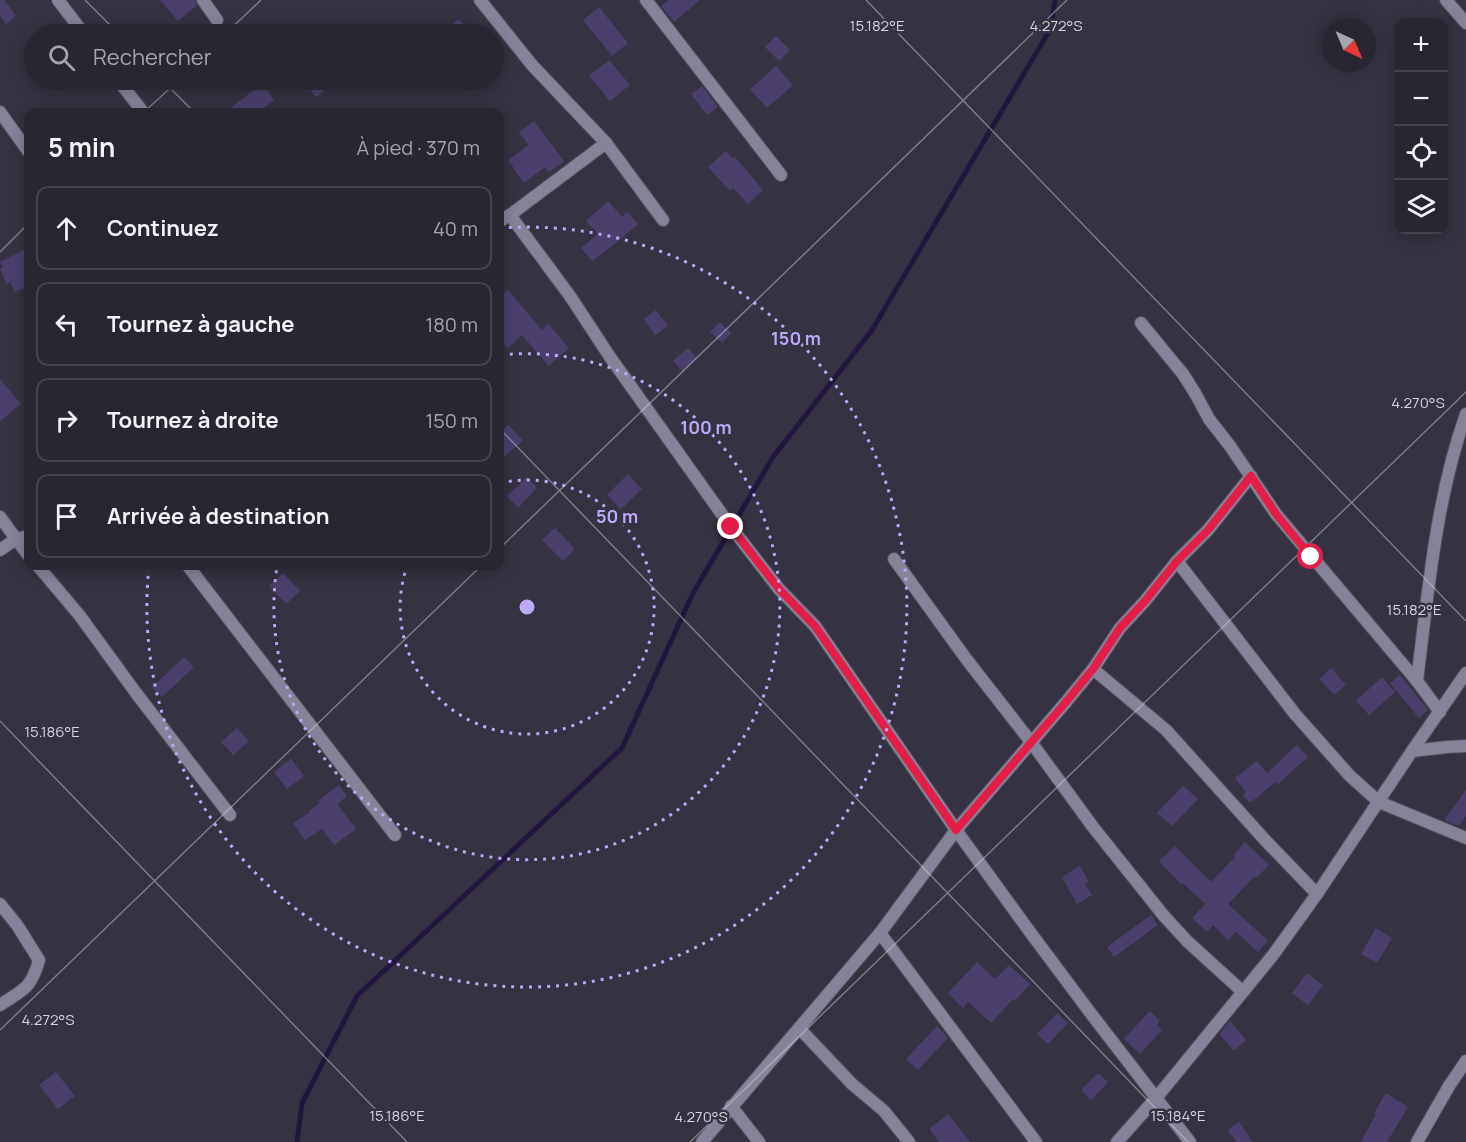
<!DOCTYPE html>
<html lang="fr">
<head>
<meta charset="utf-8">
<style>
  :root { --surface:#282631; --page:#34323d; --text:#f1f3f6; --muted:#a5a5ab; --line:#44434d }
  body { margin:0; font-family:Manrope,sans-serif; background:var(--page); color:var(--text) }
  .controls { position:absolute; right:18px; top:18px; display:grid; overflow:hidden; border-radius:12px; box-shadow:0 3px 15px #0003 }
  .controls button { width:54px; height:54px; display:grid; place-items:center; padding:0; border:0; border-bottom:2px solid var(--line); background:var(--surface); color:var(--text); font:30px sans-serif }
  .compass { position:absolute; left:1322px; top:18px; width:54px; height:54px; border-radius:50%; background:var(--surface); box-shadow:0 3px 15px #0003; rotate:136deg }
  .stop { position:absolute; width:18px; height:18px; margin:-14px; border:4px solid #e11d48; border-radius:50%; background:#fff }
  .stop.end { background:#e11d48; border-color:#fff; box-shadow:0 2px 6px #0008 }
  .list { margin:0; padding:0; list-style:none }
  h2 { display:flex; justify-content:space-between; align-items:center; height:78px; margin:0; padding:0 24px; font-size:26px }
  h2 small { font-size:20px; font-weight:400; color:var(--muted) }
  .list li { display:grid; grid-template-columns:39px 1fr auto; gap:18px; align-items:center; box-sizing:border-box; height:84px; margin:0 12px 12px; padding:0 12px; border:2px solid var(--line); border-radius:12px }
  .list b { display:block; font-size:22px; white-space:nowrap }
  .list em { font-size:20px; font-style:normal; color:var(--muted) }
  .icon { flex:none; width:33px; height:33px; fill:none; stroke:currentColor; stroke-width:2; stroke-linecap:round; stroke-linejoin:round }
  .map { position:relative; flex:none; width:1466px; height:1142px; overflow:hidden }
  .search { position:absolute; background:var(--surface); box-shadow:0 3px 15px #0003; left:24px; top:24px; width:480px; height:66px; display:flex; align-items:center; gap:15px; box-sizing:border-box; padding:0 21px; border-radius:33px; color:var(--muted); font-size:22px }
  .panel { position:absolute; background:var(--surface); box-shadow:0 3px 15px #0003; left:24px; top:108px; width:480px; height:462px; border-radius:12px }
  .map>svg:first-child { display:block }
</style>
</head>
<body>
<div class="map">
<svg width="1466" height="1142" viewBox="0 0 1466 1142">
  <rect width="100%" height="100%" fill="#353241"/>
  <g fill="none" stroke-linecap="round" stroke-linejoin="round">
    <path stroke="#23163e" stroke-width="5" d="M297 1142 302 1103 357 996 622 748 693 593 773 457 872 330 1051 28 1055 0"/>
  </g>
  <g fill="#4b406c">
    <path d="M0 0H4L16 16 6 24 0 16Z"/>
    <path d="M160 0H195L197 5 178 21Z"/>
    <path d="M669 0H700L674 22 661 6Z"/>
    <path d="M599 7 628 43 612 56 583 20Z"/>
    <path d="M458 19 474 34H442Z"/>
    <path d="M776 36 790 50 779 61 765 47Z"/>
    <path d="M609 60 630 85 610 101 589 76Z"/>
    <path d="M776 66 793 85 767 108 750 89Z"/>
    <path d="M302 80H338L316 97Z"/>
    <path d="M262 84 274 100 258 112H225Z"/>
    <path d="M702 86 718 107 707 115 691 94Z"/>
    <path d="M534 121 564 161 549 172 545 167 524 183 508 160 529 145 519 132Z"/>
    <path d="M726 151 733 159 735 157 763 190 748 204 733 188 730 191 708 167Z"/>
    <path d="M608 201 622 217 627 212 638 224 616 243 592 261 581 248 598 234 586 221Z"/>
    <path d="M28 248V286L15 292 10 282 7 284 0 269 3 267 0 262Z"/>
    <path d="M508 290 542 330 548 324 569 348 549 366 522 335 508 348 500 339V297Z"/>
    <path d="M656 310 668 326 655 335 644 319Z"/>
    <path d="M720 322 731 333 722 343 710 332Z"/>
    <path d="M688 348 697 358 682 371 673 361Z"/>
    <path d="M0 379 21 404 0 421Z"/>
    <path d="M509 425 523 441 500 460V432Z"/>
    <path d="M628 474 642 489 621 509 607 495Z"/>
    <path d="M527 477 537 488 518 508 507 496Z"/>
    <path d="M555 528 575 549 563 561 542 540Z"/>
    <path d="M283 573 300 591 286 604 269 586Z"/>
    <path d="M184 657 194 667 162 697 152 687Z"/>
    <path d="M1331 668 1346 685 1334 695 1319 679Z"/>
    <path d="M1400 675 1428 710 1419 718 1390 683Z"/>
    <path d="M1382 677 1395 692 1369 715 1356 701Z"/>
    <path d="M237 728 249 741 233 755 221 742Z"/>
    <path d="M1297 745 1308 757 1278 784 1276 782 1250 803 1243 795 1246 792 1235 778 1257 761 1267 773Z"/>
    <path d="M291 759 304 776 287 789 274 772Z"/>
    <path d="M339 785 347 796 337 804 356 829 334 845 322 829 305 840 293 823 310 812 309 811 320 803 318 801Z"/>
    <path d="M1183 786 1198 799 1172 826 1157 813Z"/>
    <path d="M1466 790V816L1459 826 1444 820Z"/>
    <path d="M1245 842 1269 865 1256 878 1255 876 1228 904 1268 941 1258 952 1236 932 1228 940 1213 925 1207 932 1192 918 1205 904 1183 883 1182 885 1159 861 1175 846 1211 882 1235 857 1233 856Z"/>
    <path d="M1080 866 1089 882 1085 884 1092 895 1077 904 1062 877Z"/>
    <path d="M1151 915 1158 925 1114 957 1107 947Z"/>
    <path d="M1376 928 1392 938 1377 963 1361 954Z"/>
    <path d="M977 962 995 979 1009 965 1030 984 1015 1000 1013 999 991 1023 968 1002 963 1008 948 993Z"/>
    <path d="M1307 973 1323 985 1308 1005 1292 993Z"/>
    <path d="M1150 1011 1160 1021 1157 1025 1162 1030 1140 1054 1124 1039Z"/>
    <path d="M1057 1013 1068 1023 1048 1044 1037 1034Z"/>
    <path d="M1230 1021 1246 1040 1234 1051 1219 1034Z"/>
    <path d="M937 1026 948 1038 918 1070 906 1059Z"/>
    <path d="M56 1072 75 1096 58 1109 39 1085Z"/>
    <path d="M1098 1073 1108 1082 1091 1100 1081 1090Z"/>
    <path d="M1386 1093 1408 1107 1387 1142H1361L1376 1114 1374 1113Z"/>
    <path d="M948 1114 970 1142H939L929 1129Z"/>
    <path d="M1239 1122 1253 1142H1237L1228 1130Z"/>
  </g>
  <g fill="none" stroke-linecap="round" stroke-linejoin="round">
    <defs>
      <g id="street">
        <path d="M58 0 84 34"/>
        <path d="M203 0 217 20"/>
        <path d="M480 0 532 65 606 143 663 220"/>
        <path d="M646 0 781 175"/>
        <path d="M1446 0 1466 23"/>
        <path d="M118 80 143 112"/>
        <path d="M0 112 28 151"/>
        <path d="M510 215 570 296 610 357 731 527 779 589 815 626 956 830 1030 932 1092 1015 1190 1142"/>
        <path d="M500 221 510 215 606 143"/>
        <path d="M1141 323 1183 374 1195 393 1209 419 1230 446 1276 514 1417 681"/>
        <path d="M0 517 28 555"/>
        <path d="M0 550 16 539 28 536"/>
        <path d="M894 559 967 660 1031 742 1093 827 1164 916 1187 941 1243 992"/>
        <path d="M1177 561 1295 714 1350 776 1379 802 1466 838"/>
        <path d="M38 566 80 616 136 693 230 815"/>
        <path d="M188 566 395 835"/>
        <path d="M1093 669 1166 730 1265 840 1317 894"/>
        <path d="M1440 712 1417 681C1428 593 1436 498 1466 414"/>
        <path d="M1412 751 1447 747 1466 746"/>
        <path d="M0 904 17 925 39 960C31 989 24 989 0 1005"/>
        <path d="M880 933 1036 1142"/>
        <path d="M799 1028 852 1084 884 1111 909 1142"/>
        <path d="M731 1106 759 1142"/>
        <path d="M702 1142 880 933 956 830 1066 702 1093 669 1120 628 1145 601 1177 561 1208 530 1251 476"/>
        <path d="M1117 1142 1157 1097 1273 955 1317 894 1412 751 1466 673"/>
        <path d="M1417 1142 1449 1086 1466 1061"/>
      </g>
    </defs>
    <use href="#street" stroke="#524f5d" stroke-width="14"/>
    <use href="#street" stroke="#868298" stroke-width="12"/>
  </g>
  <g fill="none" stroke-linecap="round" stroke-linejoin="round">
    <path stroke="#e11d48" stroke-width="8" d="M731 527 779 589 815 626 956 830 1066 702 1093 669 1120 628 1145 601 1177 561 1208 530 1251 476 1276 514 1311 557"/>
  </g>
  <path fill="none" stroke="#d6d4de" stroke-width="1.5" stroke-opacity="0.45" d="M85 0 119 34M866 0 1466 621M225 34 261 0M162 80 194 112M144 112 179 80M0 252 28 224M500 429 1188 1142M500 548 1067 0M0 721 407 1142M0 1030 481 566M690 1142 1466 392"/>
  <g fill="none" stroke="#bcaaf6" stroke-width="3" stroke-dasharray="3 6">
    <path d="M500 483A127 127 0 1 1 407 566"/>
    <path d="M501 355A253 253 0 1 1 277 567"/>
    <path d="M500 228A380 380 0 1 1 149 567"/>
  </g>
  <g font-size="15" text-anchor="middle" fill="#d6d4de" stroke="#353241" stroke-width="5" stroke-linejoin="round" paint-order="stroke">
    <text x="1056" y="31">4.272°S</text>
    <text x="877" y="31">15.182°E</text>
    <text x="1418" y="408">4.270°S</text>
    <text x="1414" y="615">15.182°E</text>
    <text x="52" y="737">15.186°E</text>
    <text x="48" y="1025">4.272°S</text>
    <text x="397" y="1121">15.186°E</text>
    <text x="1178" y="1121">15.184°E</text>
    <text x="701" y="1122">4.270°S</text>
  </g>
  <circle cx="527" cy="607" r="9" fill="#bcaaf6" stroke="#353241" stroke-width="3"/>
  <g font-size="18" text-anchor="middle" font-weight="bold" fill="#bcaaf6" stroke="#353241" stroke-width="5" stroke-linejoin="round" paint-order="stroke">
    <text x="796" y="345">150 m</text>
    <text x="706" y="434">100 m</text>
    <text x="617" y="523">50 m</text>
  </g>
</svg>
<div class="controls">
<button>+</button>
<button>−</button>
<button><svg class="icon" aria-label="locate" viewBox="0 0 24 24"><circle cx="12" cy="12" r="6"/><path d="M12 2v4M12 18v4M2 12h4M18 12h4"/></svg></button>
<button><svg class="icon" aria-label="layers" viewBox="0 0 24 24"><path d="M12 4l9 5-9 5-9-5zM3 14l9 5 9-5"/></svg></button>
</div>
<svg class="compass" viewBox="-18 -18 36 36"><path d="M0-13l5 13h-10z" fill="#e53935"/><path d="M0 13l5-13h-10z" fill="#a5a5ab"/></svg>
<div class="stop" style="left:1311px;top:557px"></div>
<div class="stop end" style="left:731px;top:527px"></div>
<div class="search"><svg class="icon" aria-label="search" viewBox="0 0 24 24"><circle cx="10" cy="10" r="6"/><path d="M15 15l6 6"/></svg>Rechercher</div>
<section class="panel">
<h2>5 min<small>À pied · 370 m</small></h2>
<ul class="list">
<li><svg class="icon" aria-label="ahead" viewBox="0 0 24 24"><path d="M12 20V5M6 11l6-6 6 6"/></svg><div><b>Continuez</b></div><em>40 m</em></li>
<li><svg class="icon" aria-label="left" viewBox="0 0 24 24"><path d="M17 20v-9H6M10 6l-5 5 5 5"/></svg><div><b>Tournez à gauche</b></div><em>180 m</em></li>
<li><svg class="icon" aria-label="right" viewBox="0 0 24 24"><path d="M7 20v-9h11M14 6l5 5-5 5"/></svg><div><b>Tournez à droite</b></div><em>150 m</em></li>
<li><svg class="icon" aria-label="arrive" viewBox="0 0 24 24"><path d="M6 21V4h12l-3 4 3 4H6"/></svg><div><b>Arrivée à destination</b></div></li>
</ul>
</section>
</div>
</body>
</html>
